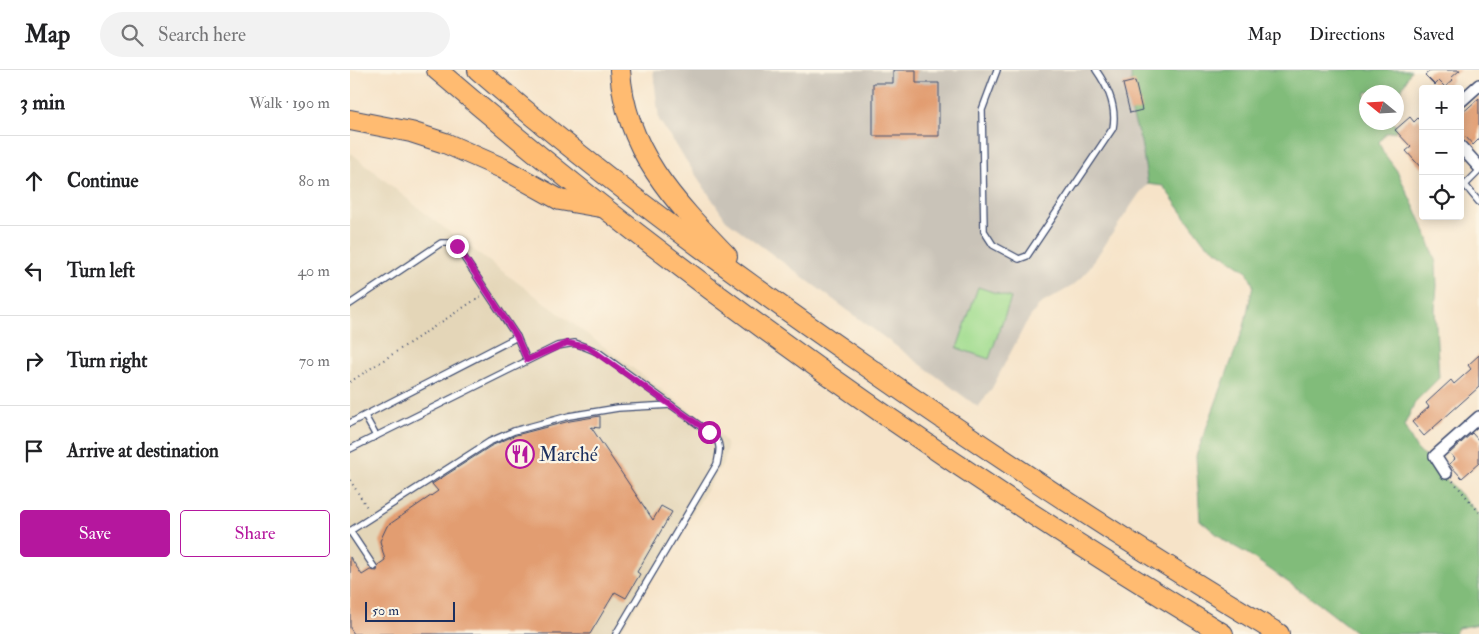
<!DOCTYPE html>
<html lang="en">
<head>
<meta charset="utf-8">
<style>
  :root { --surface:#fff; --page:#f2f2f2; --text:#202124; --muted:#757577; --line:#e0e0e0; --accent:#b5179e }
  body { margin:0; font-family:"IM FELL Double Pica",serif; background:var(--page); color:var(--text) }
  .controls { position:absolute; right:15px; top:15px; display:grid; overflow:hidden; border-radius:5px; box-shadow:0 2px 12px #0003 }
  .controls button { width:45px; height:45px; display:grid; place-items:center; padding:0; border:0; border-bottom:1px solid var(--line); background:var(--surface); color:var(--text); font:25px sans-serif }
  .compass { position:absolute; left:1009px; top:15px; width:45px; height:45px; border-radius:50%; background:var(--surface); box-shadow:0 2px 12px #0003; rotate:288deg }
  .scale { position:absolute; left:15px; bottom:12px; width:90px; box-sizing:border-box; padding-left:5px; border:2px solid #1b2f5e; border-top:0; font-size:14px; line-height:18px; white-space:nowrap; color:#1b2f5e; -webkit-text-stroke:4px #fcf5e5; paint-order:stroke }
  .stop { position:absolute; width:15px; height:15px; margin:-11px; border:4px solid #b5179e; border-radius:50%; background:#fff }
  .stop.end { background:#b5179e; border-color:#fff; box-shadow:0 1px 5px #0008 }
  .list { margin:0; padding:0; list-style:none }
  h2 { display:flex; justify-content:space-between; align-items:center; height:65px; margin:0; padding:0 20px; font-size:21px }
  h2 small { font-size:16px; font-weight:400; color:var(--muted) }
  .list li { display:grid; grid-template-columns:32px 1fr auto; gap:15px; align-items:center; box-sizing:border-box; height:90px; padding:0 20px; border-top:1px solid var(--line) }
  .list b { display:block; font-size:19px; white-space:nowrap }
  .list em { font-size:16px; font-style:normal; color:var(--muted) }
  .actions { display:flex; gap:10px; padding:15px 20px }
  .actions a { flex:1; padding:11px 0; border:1px solid var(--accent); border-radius:5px; text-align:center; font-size:18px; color:var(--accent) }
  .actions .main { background:var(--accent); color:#fff }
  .icon { flex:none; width:28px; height:28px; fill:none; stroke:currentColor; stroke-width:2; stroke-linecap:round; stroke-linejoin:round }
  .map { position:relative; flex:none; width:1129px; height:564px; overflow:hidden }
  header { display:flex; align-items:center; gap:30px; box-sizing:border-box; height:70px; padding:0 25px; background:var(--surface); border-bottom:1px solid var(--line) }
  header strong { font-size:24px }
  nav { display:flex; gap:28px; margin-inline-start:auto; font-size:18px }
  .search { width:350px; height:45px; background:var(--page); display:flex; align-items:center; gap:12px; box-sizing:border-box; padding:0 18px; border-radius:28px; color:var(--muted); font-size:19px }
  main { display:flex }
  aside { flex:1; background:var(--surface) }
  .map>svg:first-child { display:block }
</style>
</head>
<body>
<header>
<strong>Map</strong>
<div class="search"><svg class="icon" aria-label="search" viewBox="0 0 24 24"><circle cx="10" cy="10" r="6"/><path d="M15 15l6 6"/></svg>Search here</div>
<nav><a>Map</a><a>Directions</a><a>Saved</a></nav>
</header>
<main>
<aside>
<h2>3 min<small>Walk · 190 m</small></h2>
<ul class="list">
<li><svg class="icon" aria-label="ahead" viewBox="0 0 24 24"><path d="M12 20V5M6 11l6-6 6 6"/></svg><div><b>Continue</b></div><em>80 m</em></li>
<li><svg class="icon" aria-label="left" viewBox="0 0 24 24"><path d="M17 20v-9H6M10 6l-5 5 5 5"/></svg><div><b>Turn left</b></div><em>40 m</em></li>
<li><svg class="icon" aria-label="right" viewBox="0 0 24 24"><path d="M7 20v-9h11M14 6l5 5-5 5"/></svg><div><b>Turn right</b></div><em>70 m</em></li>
<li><svg class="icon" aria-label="arrive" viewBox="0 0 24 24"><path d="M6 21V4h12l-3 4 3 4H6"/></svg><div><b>Arrive at destination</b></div></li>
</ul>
<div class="actions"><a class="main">Save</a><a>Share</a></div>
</aside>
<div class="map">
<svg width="1129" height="564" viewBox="0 0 1129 564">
  <rect width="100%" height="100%" fill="#fcf5e5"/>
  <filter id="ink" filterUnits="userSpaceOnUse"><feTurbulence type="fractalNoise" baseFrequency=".02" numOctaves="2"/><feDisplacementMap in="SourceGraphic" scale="10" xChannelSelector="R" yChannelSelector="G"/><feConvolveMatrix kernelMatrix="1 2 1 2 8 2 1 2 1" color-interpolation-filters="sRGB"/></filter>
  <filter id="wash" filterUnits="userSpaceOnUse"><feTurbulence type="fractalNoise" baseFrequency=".0096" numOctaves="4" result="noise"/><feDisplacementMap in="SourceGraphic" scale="20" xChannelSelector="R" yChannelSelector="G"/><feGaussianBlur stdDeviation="1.12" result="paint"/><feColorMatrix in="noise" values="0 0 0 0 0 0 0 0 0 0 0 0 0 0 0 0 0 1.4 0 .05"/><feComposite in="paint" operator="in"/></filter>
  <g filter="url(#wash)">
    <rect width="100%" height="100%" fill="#f6e3c8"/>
    <path fill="#e4d6b8" d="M0 82 82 149 366 360 375 371 377 378 374 391 269 564H0Z"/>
    <path fill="#c9c3b8" d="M303 0H781L782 44 791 72 798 114 789 124 737 201 724 215 689 235 676 253 641 320 628 337 376 150 309 50Z"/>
    <path fill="#a2dd90" stroke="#5e8677" d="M628 217 661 228 639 289 607 278Z"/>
    <path fill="#81bc7a" stroke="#4e766c" d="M781 0H1061L1047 29 1046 22H1016V52L1044 53 1048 61 1036 63 1029 72 1033 82 1047 101 1075 160 1086 193 1087 216 1085 240 1089 308 1065 332 1054 356 1066 378 1129 444V554L1108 558 1104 564H1008L972 536 898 484 875 471 850 450 846 386 894 257 903 215 897 201 854 172 813 116 798 114 791 72 782 44Z"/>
    <g id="blocks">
      <g fill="#e29d71">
        <path d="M543 0H566V13H589V66H523V13H543Z"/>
        <path d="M1081 0H1110L1101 8 1103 10 1095 17 1089 11 1085 15 1075 5Z"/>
        <path d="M785 11 792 40 780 43 773 14Z"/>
        <path d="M1129 28V69L1123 75 1116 67 1110 69V45Z"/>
        <path d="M1060 47 1064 52 1068 48 1073 54V100L1056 81 1061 77 1045 60Z"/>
        <path d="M1129 285V317L1074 366 1062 352 1079 337 1076 333 1101 310 1104 314 1121 299 1118 295Z"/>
        <path d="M250 346V358L241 357 303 450 311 436 322 442 287 502 290 504 276 528 265 522 240 564H4L0 558V487L12 505 20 500 27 501 28 495 35 490 30 471 37 456 88 421 82 414 141 376 166 365 220 351Z"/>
        <path d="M1122 363 1129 371V393L1112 408 1099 394 1105 389 1100 383Z"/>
      </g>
    </g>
  </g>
  <g filter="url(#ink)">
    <use href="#blocks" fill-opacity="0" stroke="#3c4a6e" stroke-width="1"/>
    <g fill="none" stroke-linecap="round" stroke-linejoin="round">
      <defs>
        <g id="lane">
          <path d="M647 0 632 40 634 161 643 175 669 189 677 186 763 58C767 37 758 17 746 0"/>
          <path d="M1129 101 1115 115 1129 132"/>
          <path d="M0 234 91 173H102L107 177 167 267 177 290"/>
          <path d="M15 346 26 366"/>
          <path d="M0 353 167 267"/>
          <path d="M0 379 207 276 225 273 248 282 364 366C372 375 369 383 367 394L266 564"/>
          <path d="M24 497 0 461 139 372 164 361 219 346 268 338 321 335"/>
        </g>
        <g id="street">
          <path d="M1110 32 1129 15"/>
          <path d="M1110 76 1129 97"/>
          <path d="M1096 403 1085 386 1129 347"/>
        </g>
        <g id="highway">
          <path d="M87 0C332 211 596 396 873 564"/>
          <path d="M128 0C250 106 379 201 512 293 648 388 787 479 929 564"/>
          <path d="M270 0C275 80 324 131 377 186"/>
          <path d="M0 50 61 62 95 73 152 98 210 130 250 137"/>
        </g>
      </defs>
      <use href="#lane" stroke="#3c4a6e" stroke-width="8"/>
      <use href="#street" stroke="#3c4a6e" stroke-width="14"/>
      <use href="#highway" stroke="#3c4a6e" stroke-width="22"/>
      <g stroke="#3c4a6e" stroke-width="2" stroke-dasharray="1 4" stroke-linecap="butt">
        <path d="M0 312 131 226"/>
        <path d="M0 410 18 439"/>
        <path d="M1103 411 1129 442"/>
      </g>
      <use href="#lane" stroke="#fff" stroke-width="5.5"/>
      <use href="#street" stroke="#fff" stroke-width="11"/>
      <use href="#highway" stroke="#ffbb71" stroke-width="20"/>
    </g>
  </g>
  <g fill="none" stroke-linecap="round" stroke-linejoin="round" filter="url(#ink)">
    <path stroke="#b5179e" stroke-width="6" d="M107 176 167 267 177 290 217 273 238 277 359 362"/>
  </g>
  <defs>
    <symbol id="restaurant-ring" viewBox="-11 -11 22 22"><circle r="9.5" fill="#fcf5e5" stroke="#b5179e" stroke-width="1.5"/><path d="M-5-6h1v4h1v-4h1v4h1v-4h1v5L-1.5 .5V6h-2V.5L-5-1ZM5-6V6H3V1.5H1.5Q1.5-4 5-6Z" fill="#b5179e"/></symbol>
  </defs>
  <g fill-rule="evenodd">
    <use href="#restaurant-ring" x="154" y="368" width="32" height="32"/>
  </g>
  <g text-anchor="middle" stroke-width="4.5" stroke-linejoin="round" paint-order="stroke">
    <g font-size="19" fill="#1b2f5e" stroke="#fcf5e5" text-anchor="start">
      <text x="189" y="391">Marché</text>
    </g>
  </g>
</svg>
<div class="controls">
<button>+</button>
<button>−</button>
<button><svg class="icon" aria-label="locate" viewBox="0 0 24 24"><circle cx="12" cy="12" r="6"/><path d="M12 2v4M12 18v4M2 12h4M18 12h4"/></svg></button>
</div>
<svg class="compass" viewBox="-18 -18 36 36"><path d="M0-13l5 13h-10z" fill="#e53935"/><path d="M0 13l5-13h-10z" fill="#757577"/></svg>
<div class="scale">50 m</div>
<div class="stop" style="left:359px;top:362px"></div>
<div class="stop end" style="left:107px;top:176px"></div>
</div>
</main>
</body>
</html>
